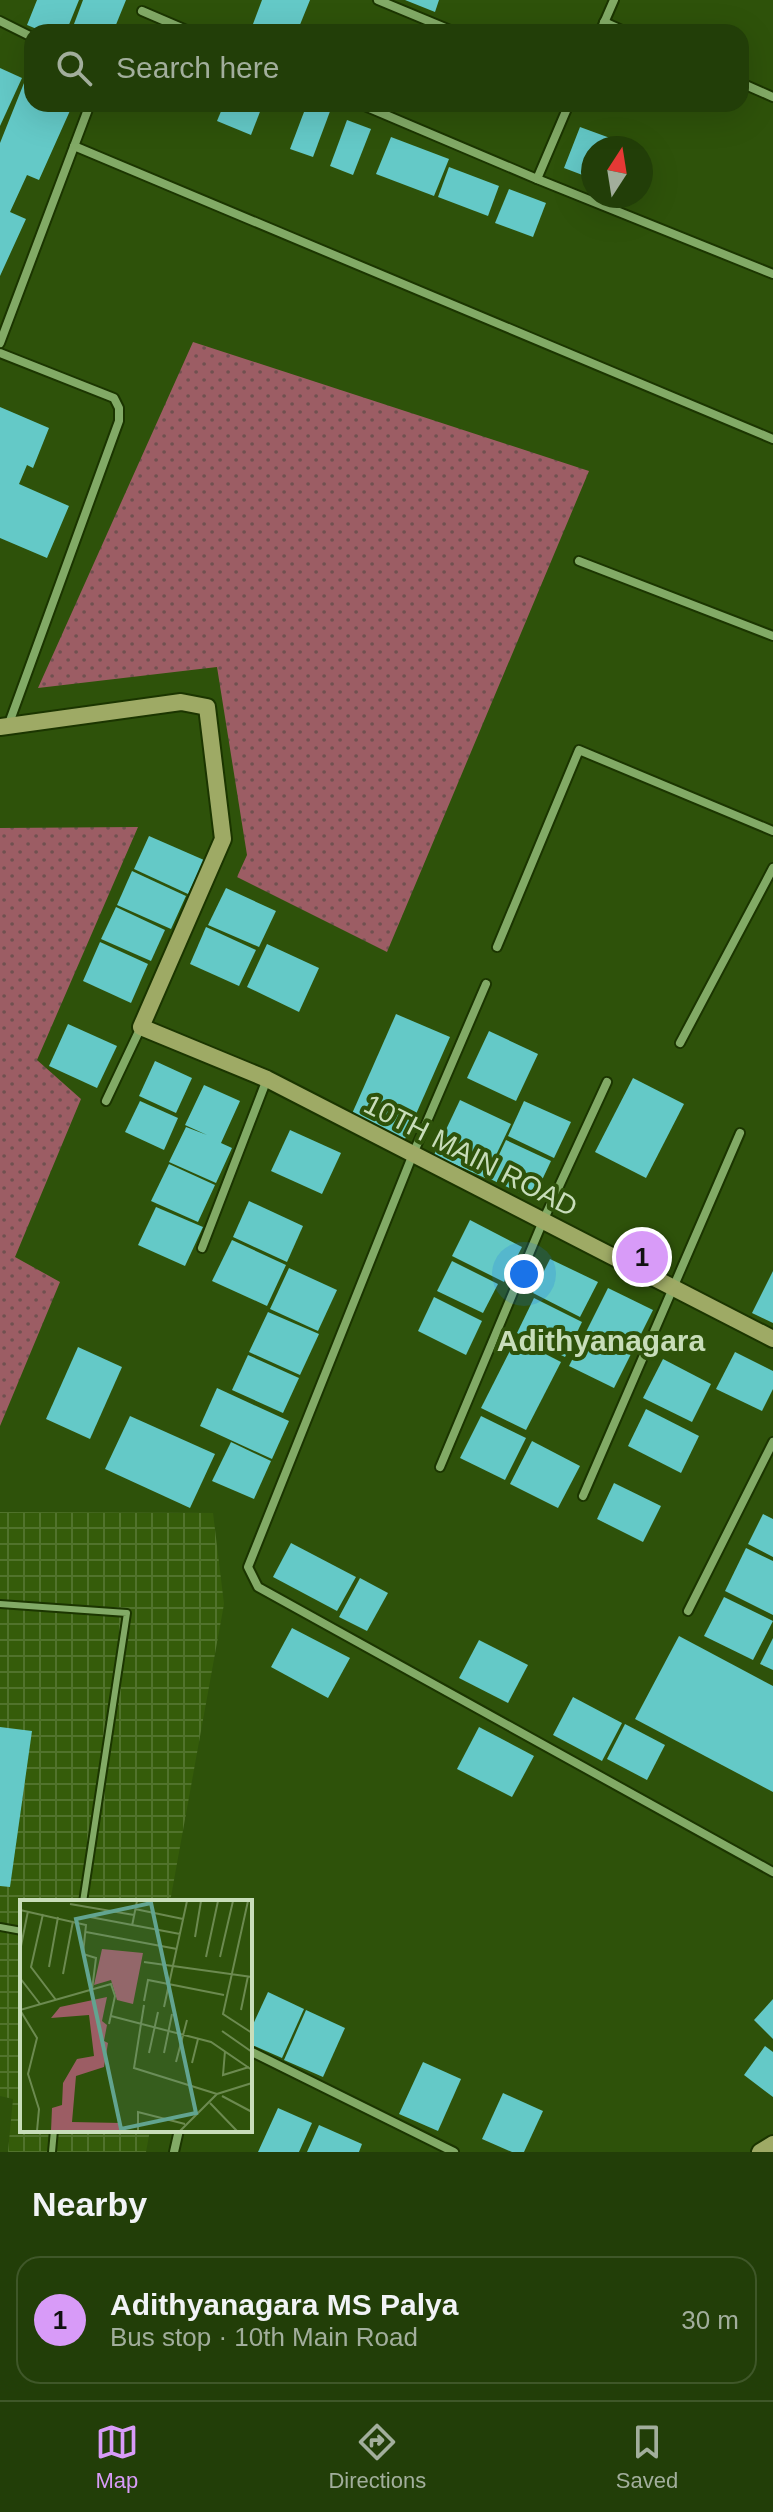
<!DOCTYPE html>
<html lang="en">
<head>
<meta charset="utf-8">
<style>
  :root { --surface:#223e08; --page:#2e4916; --text:#f1f3f6; --muted:#a2ae9c; --line:#3f5729; --accent:#d89bf8 }
  body { margin:0; font-family:Arial,sans-serif; background:var(--page); color:var(--text) }
  .compass { position:absolute; left:581px; top:136px; width:72px; height:72px; border-radius:50%; background:var(--surface); box-shadow:0 8px 32px #0002; rotate:12deg }
  .you { position:absolute; left:524px; top:1274px; width:28px; height:28px; margin:-20px; border:6px solid #fff; border-radius:50%; background:#1a73e8; box-shadow:0 0 0 12px #1a73e833 }
  .badge { display:grid; place-items:center; width:52px; height:52px; border-radius:50%; background:var(--accent); color:#111; font-size:26px; font-weight:700 }
  .pin { position:absolute; translate:-50% -50%; border:4px solid #fff; box-shadow:0 2px 8px #0006 }
  .list { margin:0; padding:0; list-style:none }
  h2 { display:flex; justify-content:space-between; align-items:center; height:104px; margin:0; padding:0 32px; font-size:34px }
  h2 small { font-size:26px; font-weight:400; color:var(--muted) }
  .list li { display:grid; grid-template-columns:52px 1fr auto; gap:24px; align-items:center; box-sizing:border-box; height:128px; margin:0 16px 16px; padding:0 16px; border:2px solid var(--line); border-radius:24px }
  .list b { display:block; font-size:30px; white-space:nowrap }
  .list p { margin:0; font-size:26px; white-space:nowrap; color:var(--muted) }
  .list em { font-size:26px; font-style:normal; color:var(--muted) }
  .icon { flex:none; width:44px; height:44px; fill:none; stroke:currentColor; stroke-width:2; stroke-linecap:round; stroke-linejoin:round }
  .map { position:relative; flex:none; width:773px; height:2152px; overflow:hidden }
  .search { position:absolute; background:var(--surface); box-shadow:0 8px 32px #0002; left:24px; right:24px; top:24px; height:88px; display:flex; align-items:center; gap:20px; box-sizing:border-box; padding:0 28px; border-radius:24px; color:var(--muted); font-size:30px }
  .sheet { height:248px; background:var(--surface) }
  nav { display:flex; justify-content:space-around; align-items:center; box-sizing:border-box; height:112px; border-top:2px solid var(--line); background:var(--surface); font-size:22px; color:var(--muted) }
  nav a { display:grid; justify-items:center; gap:4px }
  nav .on { color:var(--accent) }
  .map>svg:first-child { display:block }
</style>
</head>
<body>
<div class="map">
<svg width="773" height="2152" viewBox="0 0 773 2152">
  <defs>
    <pattern id="industrial-grid" width="8" height="8" patternUnits="userSpaceOnUse" patternTransform="scale(2)"><rect width="8" height="8" fill="#355c0a"/><path d="M0 4h8M4 0v8" fill="none" stroke="#51732c"/></pattern>
    <pattern id="grass-dots" width="8" height="8" patternUnits="userSpaceOnUse" patternTransform="scale(2)"><rect width="8" height="8" fill="#9c5d64"/><path d="M2 2h.1M6 6h.1" fill="none" stroke="#715150" stroke-width="1.8" stroke-linecap="round"/></pattern>
  </defs>
  <rect width="100%" height="100%" fill="#2e520a"/>
  <path fill="url(#industrial-grid)" d="M0 1512 213 1513 224 1604 170 1902H22V2130H150L146 2152H8L13 2099 0 2096Z"/>
  <g fill="url(#grass-dots)">
    <path d="M193 342 589 471 387 952 237 877 247 855 217 667 38 688Z"/>
    <path d="M138 827 37 1060 81 1099 15 1257 60 1282 0 1426V828Z"/>
  </g>
  <g fill="#64c9c7">
    <path d="M37 0H79L66 32H44L27 25Z"/>
    <path d="M83 0H126L113 32H71Z"/>
    <path d="M262 0H310L297 32H250Z"/>
    <path d="M405 0H439L435 12Z"/>
    <path d="M0 68 22 78 0 126Z"/>
    <path d="M26 78 32 81V104H73L39 180 27 175 10 212 26 219 0 276V143Z"/>
    <path d="M224 104H263L251 135 217 121Z"/>
    <path d="M307 104 332 106 313 157 290 149Z"/>
    <path d="M347 120 371 129 353 175 330 166Z"/>
    <path d="M580 127 621 142 619 148H593V179L564 168Z"/>
    <path d="M391 137 449 159 434 196 376 174Z"/>
    <path d="M449 167 499 186 488 216 438 197Z"/>
    <path d="M509 189 546 203 533 237 495 223Z"/>
    <path d="M0 407 49 428 33 468 27 465 19 484 69 506 47 558 0 538Z"/>
    <path d="M149 836 204 860 188 894 134 869Z"/>
    <path d="M132 871 186 896 171 929 117 905Z"/>
    <path d="M226 888 276 911 259 947 208 925Z"/>
    <path d="M116 907 165 930 151 961 101 939Z"/>
    <path d="M206 927 256 950 239 986 190 964Z"/>
    <path d="M100 942 148 964 131 1003 83 981Z"/>
    <path d="M267 944 319 968 299 1012 247 987Z"/>
    <path d="M396 1014 450 1037 405 1139 351 1116Z"/>
    <path d="M68 1024 117 1046 97 1088 49 1066Z"/>
    <path d="M489 1031 538 1054 516 1101 467 1078Z"/>
    <path d="M155 1061 192 1078 176 1113 139 1096Z"/>
    <path d="M633 1078 684 1104 646 1178 595 1152Z"/>
    <path d="M204 1085 240 1101 221 1143 232 1148 216 1183 169 1162 186 1127 207 1135 185 1125Z"/>
    <path d="M460 1100 511 1124 485 1178 434 1155Z"/>
    <path d="M140 1101 178 1118 164 1150 125 1132Z"/>
    <path d="M524 1101 571 1122 554 1158 508 1136Z"/>
    <path d="M290 1130 341 1153 322 1194 271 1171Z"/>
    <path d="M506 1140 551 1161 533 1199 488 1178Z"/>
    <path d="M169 1164 215 1185 198 1222 151 1201Z"/>
    <path d="M249 1201 303 1226 287 1262 233 1237Z"/>
    <path d="M156 1207 203 1227 185 1266 138 1245Z"/>
    <path d="M470 1220 522 1247 504 1282 452 1256Z"/>
    <path d="M232 1240 286 1265 267 1306 212 1281Z"/>
    <path d="M550 1259 598 1282 580 1317 533 1293Z"/>
    <path d="M452 1261 498 1284 483 1313 437 1291Z"/>
    <path d="M289 1268 337 1290 318 1331 270 1309Z"/>
    <path d="M773 1271V1323L752 1313Z"/>
    <path d="M608 1288 653 1310 614 1388 569 1366Z"/>
    <path d="M434 1297 482 1321 466 1355 418 1331Z"/>
    <path d="M534 1298 582 1322 565 1357 517 1333Z"/>
    <path d="M268 1312 319 1334 300 1375 249 1352Z"/>
    <path d="M516 1339 561 1362 526 1430 481 1408Z"/>
    <path d="M78 1347 122 1367 90 1439 46 1419Z"/>
    <path d="M735 1352 773 1371V1389L762 1411 716 1389Z"/>
    <path d="M248 1355 299 1378 283 1413 232 1390Z"/>
    <path d="M663 1359 711 1384 692 1422 643 1398Z"/>
    <path d="M217 1388 289 1421 272 1459 200 1426Z"/>
    <path d="M646 1409 699 1436 681 1473 628 1446Z"/>
    <path d="M130 1416 215 1454 190 1508 105 1469Z"/>
    <path d="M481 1416 526 1438 505 1480 460 1458Z"/>
    <path d="M532 1441 580 1466 558 1508 510 1484Z"/>
    <path d="M231 1442 271 1461 254 1499 212 1481Z"/>
    <path d="M614 1483 661 1506 643 1542 597 1519Z"/>
    <path d="M763 1514 773 1519V1557L748 1544Z"/>
    <path d="M291 1543 356 1577 337 1611 273 1577Z"/>
    <path d="M746 1548 773 1561V1615L725 1591Z"/>
    <path d="M360 1578 388 1593 367 1631 339 1617Z"/>
    <path d="M724 1597 773 1621 753 1660 704 1636Z"/>
    <path d="M292 1628 350 1658 328 1698 271 1667Z"/>
    <path d="M679 1636 773 1686V1792L635 1719Z"/>
    <path d="M773 1638V1670L760 1664Z"/>
    <path d="M479 1640 528 1665 508 1703 459 1678Z"/>
    <path d="M573 1697 622 1723 602 1761 553 1735Z"/>
    <path d="M625 1724 665 1745 647 1780 607 1759Z"/>
    <path d="M0 1727 32 1731 10 1887 0 1886Z"/>
    <path d="M479 1727 534 1756 512 1797 457 1769Z"/>
    <path d="M268 1992 304 2009 282 2058 250 2044V2031Z"/>
    <path d="M773 1999V2039L754 2020Z"/>
    <path d="M306 2010 345 2028 323 2077 284 2060Z"/>
    <path d="M765 2046 773 2052V2097L744 2075Z"/>
    <path d="M423 2062 461 2079 438 2131 399 2114Z"/>
    <path d="M503 2093 543 2111 524 2152H512L482 2139Z"/>
    <path d="M278 2108 312 2123 299 2152H258Z"/>
    <path d="M319 2125 362 2144 359 2152H307Z"/>
  </g>
  <g fill="none" stroke-linecap="round" stroke-linejoin="round">
    <defs>
      <g id="lane">
        <path d="M0 1604 127 1613 83 1902"/>
        <path d="M0 1927 22 1931"/>
        <path d="M52 2152 54 2130"/>
      </g>
      <g id="street">
        <path d="M378 0 455 32"/>
        <path d="M142 11 191 32"/>
        <path d="M0 21 32 37"/>
        <path d="M604 22 626 32"/>
        <path d="M600 32 614 0"/>
        <path d="M741 83 773 97"/>
        <path d="M360 104 537 179 773 274"/>
        <path d="M74 146 773 439"/>
        <path d="M537 179 569 104"/>
        <path d="M0 343 90 104"/>
        <path d="M0 353 114 398 119 408V421L8 726"/>
        <path d="M579 561 773 636"/>
        <path d="M497 947 579 750 773 831"/>
        <path d="M486 984 413 1154 248 1567 258 1587 773 1872"/>
        <path d="M680 1043 773 868"/>
        <path d="M106 1101 141 1027"/>
        <path d="M202 1248 267 1079"/>
        <path d="M440 1467 543 1221 607 1082"/>
        <path d="M583 1496 740 1133"/>
        <path d="M688 1611 773 1442"/>
        <path d="M250 2051 454 2152"/>
        <path d="M174 2152 179 2130"/>
      </g>
      <g id="secondary">
        <path d="M0 727 181 702 207 707 223 839 141 1027 267 1079 773 1339"/>
        <path d="M760 2152 773 2144"/>
      </g>
    </defs>
    <use href="#lane" stroke="#1b3500" stroke-width="10"/>
    <use href="#street" stroke="#1b3500" stroke-width="12"/>
    <use href="#secondary" stroke="#1b3500" stroke-width="20"/>
    <use href="#lane" stroke="#82aa66" stroke-width="6"/>
    <use href="#street" stroke="#82aa66" stroke-width="8"/>
    <use href="#secondary" stroke="#9eaa65" stroke-width="16"/>
  </g>
  <g text-anchor="middle" stroke-width="8" stroke-linejoin="round" paint-order="stroke">
    <g font-size="28" fill="#c8ddba" stroke="#2e520a">
      <text transform="translate(471 1155) rotate(27)" y="10">10TH MAIN ROAD</text>
    </g>
    <g font-size="30" font-weight="bold" fill="#c8ddba" stroke="#2e520a">
      <text x="601" y="1351">Adithyanagara</text>
    </g>
  </g>
  <g transform="translate(20 1900)">
    <rect width="232" height="232" fill="#2e520a"/>
    <path d="M82 49 123 53 113 104 97 100 91 80 74 85ZM87 97 82 121 87 125 84 141 88 143 84 167 56 176 52 222 101 223 102 231H31L32 208 42 205 43 183 57 159 74 156 69 115 31 118 40 107Z" fill="#9c5d64"/>
    <path fill="none" stroke="#6c8a50" stroke-width="2" d="M228 1 203 114 232 133M50 4 114 15M115 9 163 19M0 10 66 25 63 54 76 58 72 90M23 14 11 67 36 100M70 17 160 34M112 26 117 1M66 32 157 49M175 37 181 1M0 51 8 11M186 57 198 1M200 57 213 1M124 62 232 77M29 67 38 17M43 74 53 21M0 78 20 104M124 101 128 80 204 95M124 105 114 168 197 194M144 107 167 1M0 110 91 84 95 96 89 124M0 110 17 138 8 174 19 209 17 231M221 110 228 76M91 116 191 142 232 170M202 131 232 152M205 151 203 175 229 167M129 153 138 112M144 153 152 114M156 162 167 120M172 163 178 139M202 196 232 212M190 203 217 231M118 231V212L165 224M160 231 197 194 232 183"/>
    <path fill="#62a490" fill-opacity="0.15" stroke="#62a490" stroke-width="4" d="M131 3 176 213 101 229 56 19Z"/>
    <rect width="232" height="232" fill="none" stroke="#c8ddba" stroke-width="4"/>
  </g>
</svg>
<svg class="compass" viewBox="-18 -18 36 36"><path d="M0-13l5 13h-10z" fill="#e53935"/><path d="M0 13l5-13h-10z" fill="#a2ae9c"/></svg>
<div class="you"></div>
<div class="pin badge" style="left:642px;top:1257px">1</div>
<div class="search"><svg class="icon" aria-label="search" viewBox="0 0 24 24"><circle cx="10" cy="10" r="6"/><path d="M15 15l6 6"/></svg>Search here</div>
</div>
<section class="sheet">
<h2>Nearby<small></small></h2>
<ul class="list">
<li><span class="badge">1</span><div><b>Adithyanagara MS Palya</b><p>Bus stop · 10th Main Road</p></div><em>30 m</em></li>
</ul>
</section>
<nav>
<a class="on"><svg class="icon" aria-label="map" viewBox="0 0 24 24"><path d="M3 6l6-2 6 2 6-2v14l-6 2-6-2-6 2zM9 4v14M15 6v14"/></svg>Map</a>
<a><svg class="icon" aria-label="directions" viewBox="0 0 24 24"><path d="M12 3l9 9-9 9-9-9zM9 14v-3h6M13 9l2 2-2 2"/></svg>Directions</a>
<a><svg class="icon" aria-label="saved" viewBox="0 0 24 24"><path d="M7 4h10v16l-5-4-5 4z"/></svg>Saved</a>
</nav>
</body>
</html>
